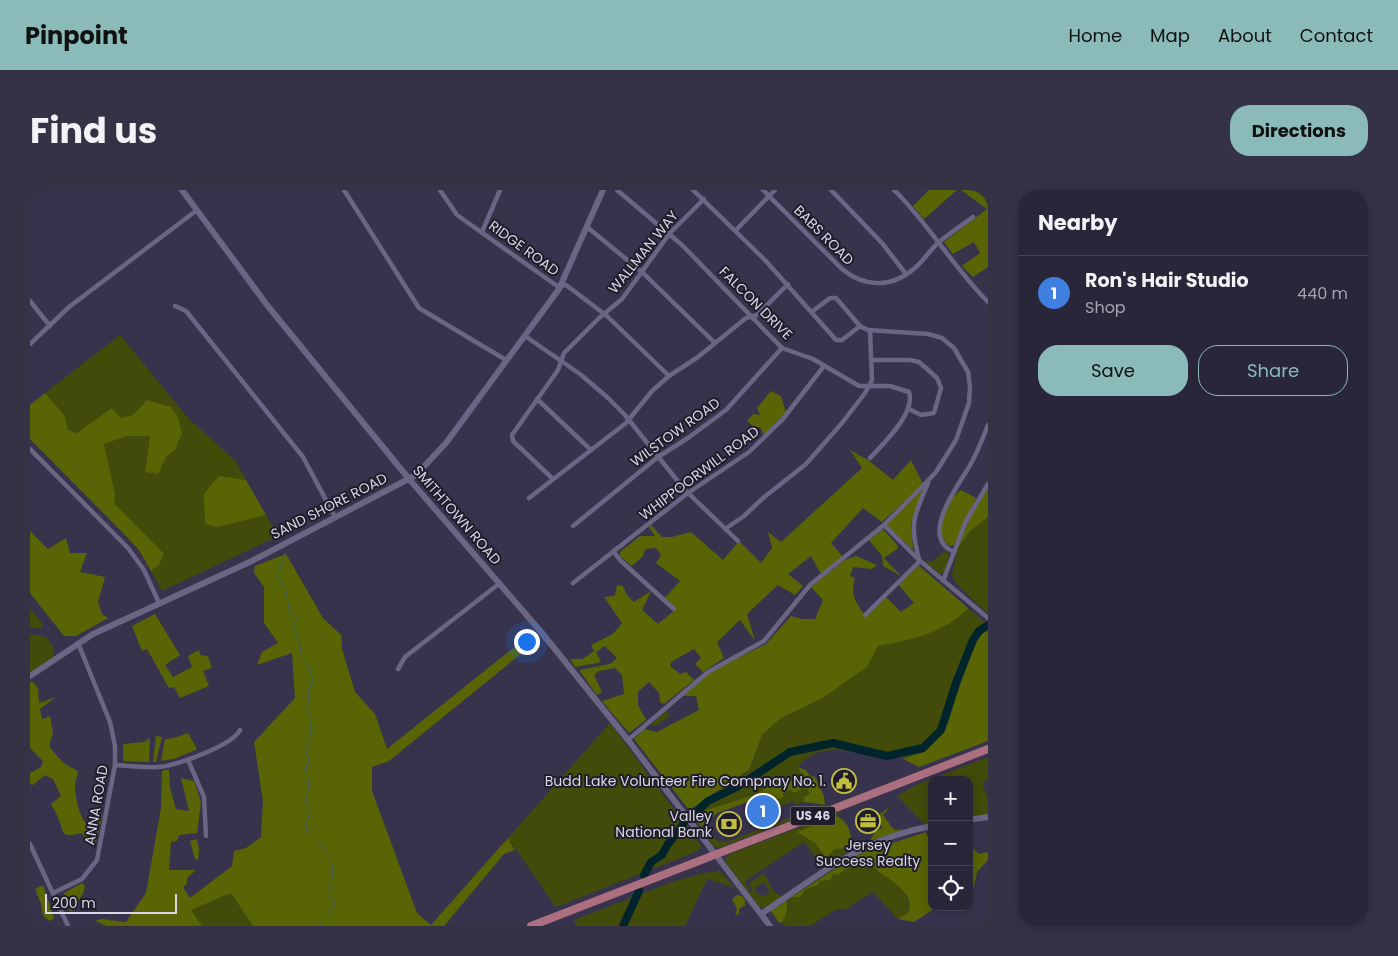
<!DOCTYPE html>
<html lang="en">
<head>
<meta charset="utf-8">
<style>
  :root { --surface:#2a263a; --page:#363245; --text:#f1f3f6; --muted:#a5a5af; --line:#464354; --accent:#8bbbb9 }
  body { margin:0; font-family:Poppins,sans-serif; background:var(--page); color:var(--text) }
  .controls { position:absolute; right:15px; bottom:15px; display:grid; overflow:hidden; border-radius:10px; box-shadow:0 2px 12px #0003 }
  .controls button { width:45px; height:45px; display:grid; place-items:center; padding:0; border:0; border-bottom:1px solid var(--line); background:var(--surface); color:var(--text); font:25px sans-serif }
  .scale { position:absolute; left:15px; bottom:12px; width:132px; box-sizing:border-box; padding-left:5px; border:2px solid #dad7e9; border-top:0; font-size:14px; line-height:18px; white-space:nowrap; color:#dad7e9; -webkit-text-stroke:4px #1f1d29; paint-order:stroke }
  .you { position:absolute; left:496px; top:451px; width:18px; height:18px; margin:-12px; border:4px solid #fff; border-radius:50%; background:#1a73e8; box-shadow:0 0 0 8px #1a73e833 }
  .badge { display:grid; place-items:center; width:32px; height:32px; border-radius:50%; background:var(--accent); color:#fff; font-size:16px; font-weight:700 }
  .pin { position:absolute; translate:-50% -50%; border:2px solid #fff; box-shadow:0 1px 5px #0006 }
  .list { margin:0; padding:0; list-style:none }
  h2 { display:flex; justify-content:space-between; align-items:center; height:65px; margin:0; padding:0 20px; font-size:21px }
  h2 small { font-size:16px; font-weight:400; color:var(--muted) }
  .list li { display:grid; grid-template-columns:32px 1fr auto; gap:15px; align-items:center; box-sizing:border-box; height:75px; padding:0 20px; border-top:1px solid var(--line) }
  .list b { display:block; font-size:19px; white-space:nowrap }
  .list p { margin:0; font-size:16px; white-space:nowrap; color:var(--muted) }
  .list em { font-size:16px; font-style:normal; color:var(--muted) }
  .actions { display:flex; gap:10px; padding:15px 20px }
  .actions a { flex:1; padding:11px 0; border:1px solid var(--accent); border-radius:20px; text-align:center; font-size:18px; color:var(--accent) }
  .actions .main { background:var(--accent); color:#111 }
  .icon { flex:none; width:28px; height:28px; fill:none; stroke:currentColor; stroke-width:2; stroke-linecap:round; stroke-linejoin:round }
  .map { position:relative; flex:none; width:958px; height:736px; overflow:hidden; border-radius:20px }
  header { display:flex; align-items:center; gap:30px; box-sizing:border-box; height:70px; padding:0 25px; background:var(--accent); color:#111 }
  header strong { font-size:24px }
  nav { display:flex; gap:28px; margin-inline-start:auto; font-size:18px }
  .intro { display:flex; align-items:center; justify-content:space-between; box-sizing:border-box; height:120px; padding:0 30px }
  h1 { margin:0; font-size:35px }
  .button { padding:12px 22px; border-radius:20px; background:var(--accent); color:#111; font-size:18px; font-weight:700 }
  main { display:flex; gap:30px; padding:0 30px }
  aside { flex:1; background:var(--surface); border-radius:20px; box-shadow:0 2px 12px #0003 }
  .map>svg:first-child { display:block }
</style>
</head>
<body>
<header>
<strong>Pinpoint</strong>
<nav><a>Home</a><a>Map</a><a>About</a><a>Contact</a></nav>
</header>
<div class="intro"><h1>Find us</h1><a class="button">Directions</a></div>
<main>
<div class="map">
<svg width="958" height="736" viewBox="0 0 958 736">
  <rect width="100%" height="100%" fill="#38334d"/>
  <g fill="#424b0a" fill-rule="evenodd">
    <path d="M90 145 159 229 206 271 216 290 189 287 188 337 236 325 248 346 132 401 121 381 129 375 133 364 84 313 74 254 97 246H120L115 282 128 284 136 267 145 260 117 210 103 225 91 228 82 218 48 243 38 240 35 226 15 203Z"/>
    <path d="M958 327V424L926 393 922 385 928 358 939 342Z"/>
    <path d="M916 360 919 367 914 383 910 384 894 371H903Z"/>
    <path d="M938 418 958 435V439L948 446 943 456C935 481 929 509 918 533 880 611 809 527 768 577L775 590 744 592 727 604 667 623 663 627 659 620 719 581 732 546 751 528 791 509 837 477 848 456C880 450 916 443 938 418Z"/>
    <path d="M0 419 13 434 10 439 0 437Z"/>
    <path d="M0 444 16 447 24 458 23 467 0 483Z"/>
    <path d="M638 520 639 527 625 536 620 535Z"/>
    <path d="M580 533 672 657 663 663 526 717 478 648Z"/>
    <path d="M958 567V590L952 593 958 608V625L939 628V590H902V635L896 636 867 606 886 595Z"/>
    <path d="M775 596 780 605 774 607V612L766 615 764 611 750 617 746 608 750 609 756 601H762Z"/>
    <path d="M771 619 775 621 774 625 689 658 683 656 674 644 677 638H681L679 642 688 651 697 652 771 623Z"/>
    <path d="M812 621 807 626 768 642 785 653 796 668 805 659 823 658 793 678 774 652 715 691 721 702 723 701 719 693 734 683 743 701 750 705 751 707 735 718 729 716 696 673 695 668 700 664ZM734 693 740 701 735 706 730 705 724 698Z"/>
    <path d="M832 673C847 674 887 704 878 723L868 729 843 702 816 719H807L780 736H755L752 732 758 718 756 711 762 707H770L776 699 788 695 789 691 804 684H808L818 677Z"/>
    <path d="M690 681 705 698 677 689 655 736H546L544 730 642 692 674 683Z"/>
    <path d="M201 703 223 736H172L160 720Z"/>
  </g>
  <g fill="#596504">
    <path d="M899 0H927L894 29 883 16Z"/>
    <path d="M931 0H958V77L943 87 932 76 950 63 944 52 923 64 914 52 957 19Z"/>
    <path d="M741 201 751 206 756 222 734 245 730 237H724L717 231 723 224 730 225 727 218Z"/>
    <path d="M15 203 35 226 38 240 47 243 82 218 91 228 103 225 117 210 141 217 148 227 152 243 145 260 136 267 128 284 115 282 120 246H97L74 254 85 305 84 313 134 364 129 375 121 381 109 360 95 345 0 249V215Z"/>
    <path d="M820 260 838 270 863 290 881 270 893 294 852 332 833 318 801 353 813 367 791 384 781 366 758 384 773 396 765 405 748 395 717 424 725 451 710 430 687 452 694 468 673 482 665 474 671 468 664 459 641 472 640 476 650 484 656 482 664 490 634 514 630 512 629 503 619 492 608 502V515L616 530 599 543 572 511 594 504 592 485 585 478 569 481 564 485 572 502 567 505 549 480 580 474 587 468 575 456 566 462 571 471 568 473 545 477 540 469H553L564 461 561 455 583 444 592 433 574 407 585 406 587 395 593 396 597 405 604 412 621 401 612 420 628 434 644 421 634 409 650 391 626 373 631 365 626 358 615 359 613 366 602 376 590 366V362L610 346H625L619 337 621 335 632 347H642L661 342 693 370 709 351 731 373 742 358 738 342 751 352 832 278Z"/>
    <path d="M189 286 216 290 236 325 188 337 175 334 174 304Z"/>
    <path d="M896 297 881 333 883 360 856 335Z"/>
    <path d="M958 297V327L939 342 928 358 941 325Z"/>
    <path d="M931 300 946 308 924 355 920 356C904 347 913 315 925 305 927 303 929 302 931 300Z"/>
    <path d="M853 339 868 356 867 359 854 368 871 386 853 376 852 366 839 350Z"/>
    <path d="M0 341 18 359 36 348 40 363H57L50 382 75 387 68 412 72 424 78 428 46 446H34L0 403Z"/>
    <path d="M256 364 293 428 311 445 312 459 325 502 345 524 357 559 502 443 508 450 359 571 342 577V601L387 723 401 735 478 648 485 660 474 664 414 736H223L201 703 161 720 172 736H77L65 731 71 729 96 732 116 703 131 618 132 581 139 579 140 598 146 619 159 621 151 588 164 591 171 612 167 643 149 645 147 651 141 652 139 680H166L157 688V694L153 697 160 708 202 676 204 661 216 658 231 647 233 611 224 552 265 508 262 463 227 475 232 462 248 453 234 433V397L224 383 225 376Z"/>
    <path d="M826 366 847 375 842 379 823 377 820 386 825 388C820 402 825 413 835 425L856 407 871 422 884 413 868 394 888 375 938 418C916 443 880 450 848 456L837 477 791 509 751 528 732 545 719 580 659 620 604 549 614 539 627 542 669 520 666 506H653L681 481 736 454 761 426 772 429H785L793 410 781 397 815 370Z"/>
    <path d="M125 424 150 465 135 475 143 487 162 477 158 466 169 460 170 465 178 466 182 478 173 481 179 496 150 508 144 497 139 498 117 459 112 461 102 436Z"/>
    <path d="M958 439V551L889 577 873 569 894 562 918 533 943 456 948 446Z"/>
    <path d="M2 491 8 498 9 513 26 507 10 519 12 529 20 526 23 543 19 556C30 570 32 573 48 581 48 586 44 592 45 597 46 611 49 628 60 638L68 624 72 625 65 657 57 653 52 643C32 647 35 647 29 630 27 625 24 619 21 614L31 606 23 589 15 585 3 595 0 594V583L11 577 13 571 0 558V493Z"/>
    <path d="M158 543 167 559 144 569 131 571 135 549 144 548Z"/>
    <path d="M126 546 132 547 126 572H123Z"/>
    <path d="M120 548 119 572 93 571V554L114 552Z"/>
    <path d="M768 577 776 580 780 586 785 587 794 606 795 615 774 612V607L780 604 775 596 765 603 760 600 753 603V607L750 609 734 606 687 623 671 637 663 627 667 623 727 604 744 592 774 590Z"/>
    <path d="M861 616 853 625 864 640 875 639 840 651 845 642 852 638 850 624Z"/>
    <path d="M807 626C820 633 821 645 823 658L805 659 796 668 785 653 767 642Z"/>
    <path d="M896 642 902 659V717H907L884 732 868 729 878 723C886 706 864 692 852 684 848 682 845 676 840 674 831 670 815 678 808 685L803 684 800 690 789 691 788 695 776 699 770 707H762L826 665Z"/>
    <path d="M167 649 169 660 168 670 165 669 160 651Z"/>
    <path d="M939 654 949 664 958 662V670L947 682 944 697 939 700Z"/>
    <path d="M52 693 55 696C54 706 46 711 45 720L40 721 34 703Z"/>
    <path d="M13 695 24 728 20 731 13 726 11 714 5 699Z"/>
    <path d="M707 705 712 706 715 710V715L709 719V724L705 725 707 719 702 709Z"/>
    <path d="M756 711C759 719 756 724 752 732L749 733 741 721Z"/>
  </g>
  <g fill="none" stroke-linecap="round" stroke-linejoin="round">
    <path stroke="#415a64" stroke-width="1" d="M255 363C252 371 248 384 249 392L255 396 259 419 267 428 263 437 269 449 272 469 280 478 283 495 279 497 278 516 276 518 282 527C280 539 281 551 276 561L280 573 274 579 277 581 279 598 276 611 280 620 276 638 301 666 303 685 299 703 306 716 300 718 298 724 290 732V736"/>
    <g stroke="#00242b" stroke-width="8">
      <path d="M661 627 678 611 707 597 760 562 803 553 857 566 893 558 911 540 926 493 943 450 949 441 957 436"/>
      <path d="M614 685 621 672 632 665C637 652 648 643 655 631"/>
      <path d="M593 736 609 701"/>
    </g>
    <g stroke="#6a6583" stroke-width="4.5">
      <path d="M314 0 389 118 476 170"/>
      <path d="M410 0 427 25 527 96 536 95 577 126 639 186"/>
      <path d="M587 0 652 55 752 158 783 169 829 196H860L879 202C886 223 853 254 840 268"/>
      <path d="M663 0 735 70 806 150H812L830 136"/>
      <path d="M733 0 812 79C835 98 862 98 885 78 894 70 900 60 909 52 920 43 932 35 943 27"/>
      <path d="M801 0 852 53 876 84"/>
      <path d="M864 0C899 34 923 77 958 112"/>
      <path d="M557 37 612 82 685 153"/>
      <path d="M706 40 745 0"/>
      <path d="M452 42 470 0"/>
      <path d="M0 111 20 136"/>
      <path d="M145 116 156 121 273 267 305 327"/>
      <path d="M495 146 550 184 577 207 595 225 654 299 708 351"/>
      <path d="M0 154 39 117 167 20"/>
      <path d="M842 170H880L889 172 896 178 907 188 911 198 904 223 891 225 879 219"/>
      <path d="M507 209 561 260"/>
      <path d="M0 259 98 358 114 380 129 413"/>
      <path d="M523 289 483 251 482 245 528 180 534 163 569 128 592 109 640 43 674 9"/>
      <path d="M499 308 596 233 622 201 639 186 668 167 716 128 727 125 758 94"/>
      <path d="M854 335 889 370 958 428"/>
      <path d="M543 336 628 267 658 248 696 220 752 158"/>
      <path d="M695 339 714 326 733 308 776 274 812 233 835 203 842 190 840 140"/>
      <path d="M584 362 590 370 644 419"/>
      <path d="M924 362C889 347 927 297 939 277 947 264 952 250 958 235"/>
      <path d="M889 369C879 333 884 326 898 293"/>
      <path d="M913 391 936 331 958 294"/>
      <path d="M543 393 658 303 719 262 752 230 794 176"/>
      <path d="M835 425 890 371"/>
      <path d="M368 479 375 467 470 393"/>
      <path d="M598 550 678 482 734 451 780 395 854 335 890 299 906 282 926 250 939 213 940 197 938 182 924 158 912 148 898 144 838 140 830 136 806 108H800L783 121"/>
      <path d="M158 570 174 607 176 646"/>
      <path d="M85 575C99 576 114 578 128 577 145 576 202 556 210 540"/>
      <path d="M0 654 38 736"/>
      <path d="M23 703 52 689 67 670 85 575V556L80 532 48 453"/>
    </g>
    <g stroke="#6a6583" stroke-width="6">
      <path d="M152 0 237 115 379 289 512 443 598 550 740 736"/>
      <path d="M0 486 63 444 222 371 386 285 416 253 529 99 573 0"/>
      <path d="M939 630 958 627"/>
      <path d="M731 724C790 685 829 649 902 636"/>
    </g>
    <path stroke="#ac6f80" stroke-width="8" d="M501 736 958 559"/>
  </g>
  <defs>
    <symbol id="civic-ring" viewBox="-11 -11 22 22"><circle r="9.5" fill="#1f1d29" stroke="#c1be40" stroke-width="1.5"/><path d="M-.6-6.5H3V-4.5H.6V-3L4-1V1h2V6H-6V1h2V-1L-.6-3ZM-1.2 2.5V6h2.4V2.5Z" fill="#c1be40"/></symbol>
    <symbol id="office-ring" viewBox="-11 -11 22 22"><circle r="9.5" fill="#1f1d29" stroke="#c1be40" stroke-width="1.5"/><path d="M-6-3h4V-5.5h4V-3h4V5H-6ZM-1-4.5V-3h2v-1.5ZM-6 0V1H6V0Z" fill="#c1be40"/></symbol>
    <symbol id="bank-ring" viewBox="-11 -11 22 22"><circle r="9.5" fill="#1f1d29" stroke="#c1be40" stroke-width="1.5"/><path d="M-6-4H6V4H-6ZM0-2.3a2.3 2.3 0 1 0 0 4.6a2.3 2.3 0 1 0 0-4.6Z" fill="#c1be40"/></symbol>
  </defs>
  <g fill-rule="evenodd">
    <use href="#civic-ring" x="800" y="577" width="28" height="28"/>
    <use href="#office-ring" x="824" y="617" width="28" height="28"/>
    <use href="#bank-ring" x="685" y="620" width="28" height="28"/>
  </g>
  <g text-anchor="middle" stroke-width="4" stroke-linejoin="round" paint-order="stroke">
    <rect fill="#1f1d29" stroke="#a29faf" stroke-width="1" x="760.5" y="616.5" width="45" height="19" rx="4"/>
    <g font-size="12" font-weight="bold" fill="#dad7e9">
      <text x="783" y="630">US 46</text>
    </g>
    <g font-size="14" fill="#dad7e9" stroke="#1f1d29">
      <text transform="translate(794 45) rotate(45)" y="5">BABS ROAD</text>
      <text transform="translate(494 58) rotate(36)" y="5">RIDGE ROAD</text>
      <text transform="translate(613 62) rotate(-51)" y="5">WALLMAN WAY</text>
      <text transform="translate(726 113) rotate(45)" y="5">FALCON DRIVE</text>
      <text transform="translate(645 242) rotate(-36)" y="5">WILSTOW ROAD</text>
      <text transform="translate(669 283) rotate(-37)" y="5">WHIPPOORWILL ROAD</text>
      <text transform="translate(299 316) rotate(-27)" y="5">SAND SHORE ROAD</text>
      <text transform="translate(427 325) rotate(49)" y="5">SMITHTOWN ROAD</text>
      <text transform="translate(66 615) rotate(-80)" y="5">ANNA ROAD</text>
    </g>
    <g font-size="14" fill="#dad7e9" stroke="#1f1d29" text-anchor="end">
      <text x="796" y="596">Budd Lake Volunteer Fire Compnay No. 1.</text>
      <text x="682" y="631">Valley<tspan x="682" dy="16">National Bank</tspan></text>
      <text x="838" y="660" text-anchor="middle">Jersey<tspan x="838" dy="16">Success Realty</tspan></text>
    </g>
  </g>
</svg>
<div class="controls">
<button>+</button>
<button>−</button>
<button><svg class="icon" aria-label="locate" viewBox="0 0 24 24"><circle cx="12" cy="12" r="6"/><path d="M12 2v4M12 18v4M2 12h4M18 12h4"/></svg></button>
</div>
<div class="scale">200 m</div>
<div class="you"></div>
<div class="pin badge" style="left:733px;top:621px;background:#3f7fe0">1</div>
</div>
<aside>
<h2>Nearby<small></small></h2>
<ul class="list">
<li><span class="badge" style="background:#3f7fe0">1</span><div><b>Ron's Hair Studio</b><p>Shop</p></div><em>440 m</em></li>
</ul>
<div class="actions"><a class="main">Save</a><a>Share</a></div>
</aside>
</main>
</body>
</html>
